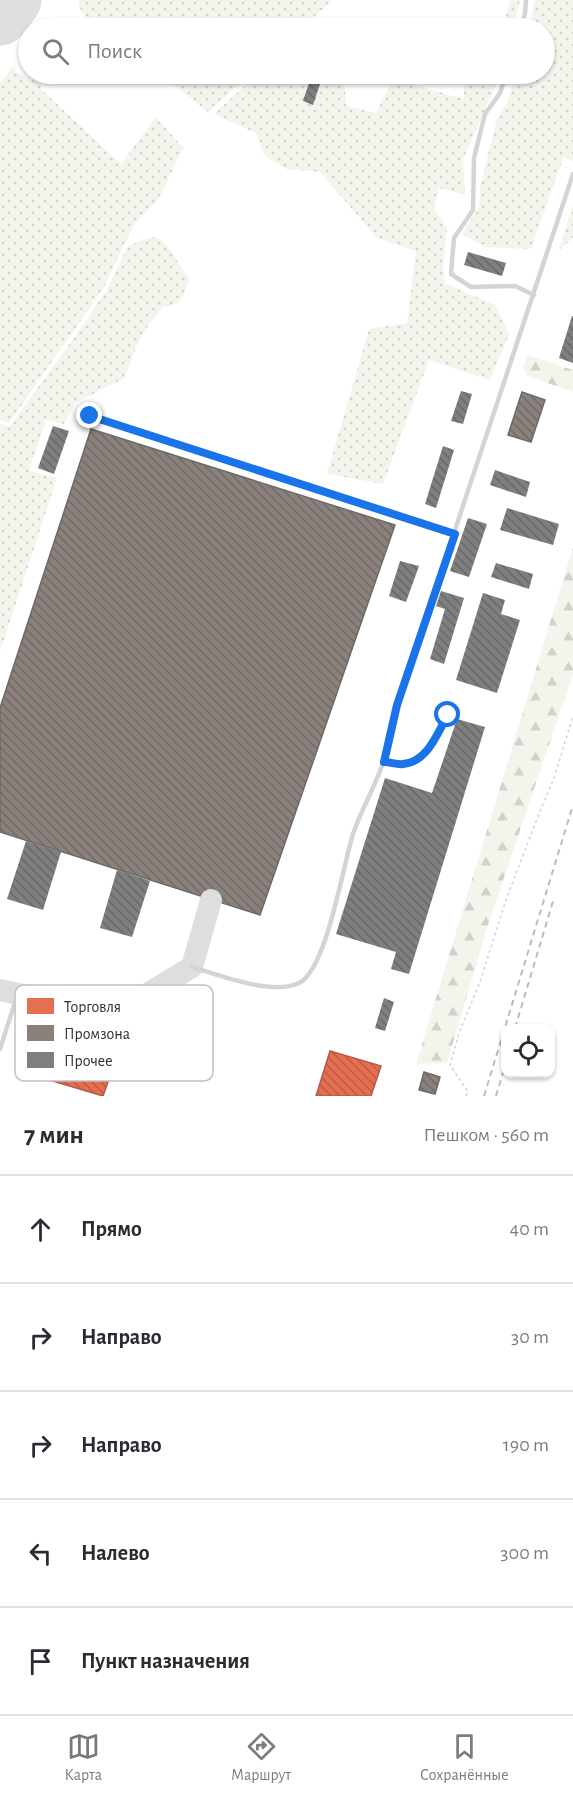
<!DOCTYPE html>
<html lang="ru">
<head>
<meta charset="utf-8">
<style>
  :root { --surface:#fff; --page:#f7f7f7; --text:#2b2b33; --muted:#7c7c81; --line:#e1e1e2; --accent:#787878 }
  body { margin:0; font-family:"Alegreya Sans",sans-serif; background:var(--page); color:var(--text) }
  .controls { position:absolute; right:18px; bottom:18px; display:grid; overflow:hidden; border-radius:12px; box-shadow:0 2px 4px #0004 }
  .controls button { width:54px; height:54px; display:grid; place-items:center; padding:0; border:0; border-bottom:2px solid var(--line); background:var(--surface); color:var(--text); font:30px sans-serif }
  .stop { position:absolute; width:18px; height:18px; margin:-14px; border:4px solid #1a73e8; border-radius:50%; background:#fff }
  .stop.end { background:#1a73e8; border-color:#fff; box-shadow:0 2px 6px #0008 }
  .list { margin:0; padding:0; list-style:none }
  h2 { display:flex; justify-content:space-between; align-items:center; height:78px; margin:0; padding:0 24px; font-size:26px }
  h2 small { font-size:20px; font-weight:400; color:var(--muted) }
  .list li { display:grid; grid-template-columns:39px 1fr auto; gap:18px; align-items:center; box-sizing:border-box; height:108px; padding:0 24px; border-top:2px solid var(--line) }
  .list b { display:block; font-size:22px; white-space:nowrap }
  .list em { font-size:20px; font-style:normal; color:var(--muted) }
  .icon { flex:none; width:33px; height:33px; fill:none; stroke:currentColor; stroke-width:2; stroke-linecap:round; stroke-linejoin:round }
  .map { position:relative; flex:none; width:573px; height:1096px; overflow:hidden }
  .search { position:absolute; background:var(--surface); box-shadow:0 2px 4px #0004; left:18px; right:18px; top:18px; height:66px; display:flex; align-items:center; gap:15px; box-sizing:border-box; padding:0 21px; border-radius:33px; color:var(--muted); font-size:22px }
  .sheet { height:618px; background:var(--surface) }
  nav { display:flex; justify-content:space-around; align-items:center; box-sizing:border-box; height:84px; border-top:2px solid var(--line); background:var(--surface); font-size:16px; color:var(--muted) }
  nav a { display:grid; justify-items:center; gap:3px }
  nav .on { color:var(--accent) }
  .map>svg:first-child { display:block }
</style>
</head>
<body>
<div class="map">
<svg width="573" height="1096" viewBox="0 0 573 1096">
  <defs>
    <pattern id="grass-dots" width="8" height="8" patternUnits="userSpaceOnUse" patternTransform="scale(1.5)"><rect width="8" height="8" fill="#f3f5ed"/><path d="M2 2h.1M6 6h.1" fill="none" stroke="#d1d2cc" stroke-width="1.8" stroke-linecap="round"/></pattern>
    <pattern id="forest-firs" width="22" height="20" patternUnits="userSpaceOnUse" patternTransform="scale(1.5)"><rect width="22" height="20" fill="#f3f5ed"/><path d="M5 1l3.5 6h-7zM16 11l3.5 6h-7z" fill="#d1d2cc"/></pattern>
    <pattern id="shops-back-hatch" width="6" height="6" patternUnits="userSpaceOnUse" patternTransform="scale(1.5)"><rect width="6" height="6" fill="#e76f51"/><path d="M-1 5l2 2M0 0l6 6M5-1l2 2" fill="none" stroke="#bc5c44"/></pattern>
    <pattern id="industry-back-hatch" width="6" height="6" patternUnits="userSpaceOnUse" patternTransform="scale(1.5)"><rect width="6" height="6" fill="#8a817c"/><path d="M-1 5l2 2M0 0l6 6M5-1l2 2" fill="none" stroke="#716a66"/></pattern>
    <pattern id="building-back-hatch" width="6" height="6" patternUnits="userSpaceOnUse" patternTransform="scale(1.5)"><rect width="6" height="6" fill="#7f7f7f"/><path d="M-1 5l2 2M0 0l6 6M5-1l2 2" fill="none" stroke="#686868"/></pattern>
  </defs>
  <rect width="100%" height="100%" fill="#fff"/>
  <g fill="url(#grass-dots)">
    <path d="M79 0H333L301 28H105L94 16 89 19C82 13 79 10 79 0Z"/>
    <path d="M510 0H520L513 28H503Z"/>
    <path d="M535 0H573V162L564 156 531 249 484 247 462 234 479 207 480 187 497 119 507 104 516 74H544V28H530Z"/>
    <path d="M14 65 16 72 41 84V89L121 164 156 117 183 148 158 200 135 223 103 289 9 423 0 420V83Z"/>
    <path d="M160 74H251L208 112Z"/>
    <path d="M258 74H344L346 106 376 113 393 79 464 99 463 76 466 74H499L493 92 463 159 465 195 439 188 434 208 447 229 443 265 445 283 495 305 509 334 490 380 429 360 383 484 327 474 369 329 407 323 416 251 377 238 320 172 286 169 264 155 256 133 214 114Z"/>
    <path d="M573 204V238L559 250Z"/>
    <path d="M155 237 166 244 189 279C183 297 184 305 163 307 141 331 135 348 125 378L75 403 64 424 46 420 29 471 57 478 0 652V424L10 426 79 331 108 288 127 247 141 240Z"/>
  </g>
  <g fill="url(#forest-firs)">
    <path d="M527 355 573 370V392L528 376 523 369Z"/>
    <path d="M573 547V674L488 925 447 1063 416 1064Z"/>
  </g>
  <g fill="url(#shops-back-hatch)" stroke="#b05c47" stroke-width="1.5">
    <path d="M330 1051 381 1066 371 1096H316Z"/>
    <path d="M31 1058 108 1082 103 1096 26 1073Z"/>
  </g>
  <g fill="url(#industry-back-hatch)" stroke="#6f6965" stroke-width="1.5">
    <path d="M522 392 545 400 531 442 508 435Z"/>
    <path d="M91 429 395 525 260 915 0 832V708Z"/>
    <path d="M424 1072 440 1077 435 1094 419 1090Z"/>
  </g>
  <g fill="none" stroke-linecap="round" stroke-linejoin="round">
    <path stroke="#dedede" stroke-width="22" d="M0 990 114 1014 192 967 211 900"/>
    <path stroke="#dedede" stroke-width="57" d="M0 17 13 0"/>
  </g>
  <g fill="url(#building-back-hatch)">
    <path d="M310 80 320 84 313 105 303 101Z"/>
    <path d="M468 252 506 263 502 276 464 265Z"/>
    <path d="M572 316H573V363L559 358Z"/>
    <path d="M461 391 472 394 463 424 451 421Z"/>
    <path d="M53 426 69 431 54 474 38 468Z"/>
    <path d="M443 446 454 450 436 508 425 504Z"/>
    <path d="M495 470 530 482 526 497 490 485Z"/>
    <path d="M507 508 559 524 553 545 500 530Z"/>
    <path d="M468 518 487 524 469 577 450 571Z"/>
    <path d="M400 561 419 566 406 602 389 596Z"/>
    <path d="M496 563 533 574 529 589 491 577Z"/>
    <path d="M441 591 464 598 444 664 430 659 445 609 436 606Z"/>
    <path d="M483 593 505 600 501 614 520 620 497 693 456 680Z"/>
    <path d="M457 719 485 727 409 974 391 969 396 952 336 934 385 778 432 793Z"/>
    <path d="M26 841 61 852 43 910 7 899Z"/>
    <path d="M117 870 150 881 132 937 100 928Z"/>
    <path d="M384 998 394 1002 385 1031 375 1028Z"/>
  </g>
  <g fill="none" stroke-linecap="round" stroke-linejoin="round">
    <path stroke="#d4d4d4" stroke-width="1.5" stroke-dasharray="3 3" stroke-linecap="butt" d="M466 1096 468 1092 450 1065 459 1033 480 982 507 897 540 811 554 778 573 716"/>
    <g stroke="#d4d4d4" stroke-width="4.5">
      <path d="M520 28 525 14 526 0"/>
      <path d="M506 74 500 93 485 114 474 158 473 210 454 238 451 274 471 287 515 286 534 295"/>
      <path d="M90 416 455 534"/>
      <path d="M384 762C390 762 397 765 403 764 437 762 434 716 458 710"/>
      <path d="M192 967C219 975 272 996 299 983 327 969 343 865 353 834 361 810 375 787 383 763 390 744 393 724 397 705L573 174"/>
      <path d="M0 1049 18 993"/>
    </g>
    <g stroke="#bcbcbc" stroke-width="2" stroke-dasharray="6 4.5" stroke-linecap="butt">
      <path d="M515 1028 554 898"/>
      <path d="M484 1096 573 805"/>
      <path d="M496 1096 506 1063"/>
    </g>
  </g>
  <g fill="none" stroke-linecap="round" stroke-linejoin="round">
    <path stroke="#1a73e8" stroke-width="8" d="M90 416 455 534 397 705 384 762C390 762 398 765 403 764 428 762 437 733 448 715"/>
  </g>
  <rect x="15" y="985" width="198" height="96" rx="9" fill="#fff" stroke="#c1c1c1" stroke-width="1.5"/>
  <rect x="27" y="998" width="27" height="16" fill="#e76f51"/>
  <rect x="27" y="1025" width="27" height="16" fill="#8a817c"/>
  <rect x="27" y="1052" width="27" height="16" fill="#7f7f7f"/>
  <g font-size="16" fill="#303030">
    <text x="64" y="1012">Торговля</text>
    <text x="64" y="1039">Промзона</text>
    <text x="64" y="1066">Прочее</text>
  </g>
</svg>
<div class="controls">
<button><svg class="icon" aria-label="locate" viewBox="0 0 24 24"><circle cx="12" cy="12" r="6"/><path d="M12 2v4M12 18v4M2 12h4M18 12h4"/></svg></button>
</div>
<div class="stop" style="left:448px;top:715px"></div>
<div class="stop end" style="left:90px;top:416px"></div>
<div class="search"><svg class="icon" aria-label="search" viewBox="0 0 24 24"><circle cx="10" cy="10" r="6"/><path d="M15 15l6 6"/></svg>Поиск</div>
</div>
<section class="sheet">
<h2>7 мин<small>Пешком · 560 m</small></h2>
<ul class="list">
<li><svg class="icon" aria-label="ahead" viewBox="0 0 24 24"><path d="M12 20V5M6 11l6-6 6 6"/></svg><div><b>Прямо</b></div><em>40 m</em></li>
<li><svg class="icon" aria-label="right" viewBox="0 0 24 24"><path d="M7 20v-9h11M14 6l5 5-5 5"/></svg><div><b>Направо</b></div><em>30 m</em></li>
<li><svg class="icon" aria-label="right" viewBox="0 0 24 24"><path d="M7 20v-9h11M14 6l5 5-5 5"/></svg><div><b>Направо</b></div><em>190 m</em></li>
<li><svg class="icon" aria-label="left" viewBox="0 0 24 24"><path d="M17 20v-9H6M10 6l-5 5 5 5"/></svg><div><b>Налево</b></div><em>300 m</em></li>
<li><svg class="icon" aria-label="arrive" viewBox="0 0 24 24"><path d="M6 21V4h12l-3 4 3 4H6"/></svg><div><b>Пункт назначения</b></div></li>
</ul>
</section>
<nav>
<a class="on"><svg class="icon" aria-label="map" viewBox="0 0 24 24"><path d="M3 6l6-2 6 2 6-2v14l-6 2-6-2-6 2zM9 4v14M15 6v14"/></svg>Карта</a>
<a><svg class="icon" aria-label="directions" viewBox="0 0 24 24"><path d="M12 3l9 9-9 9-9-9zM9 14v-3h6M13 9l2 2-2 2"/></svg>Маршрут</a>
<a><svg class="icon" aria-label="saved" viewBox="0 0 24 24"><path d="M7 4h10v16l-5-4-5 4z"/></svg>Сохранённые</a>
</nav>
</body>
</html>
